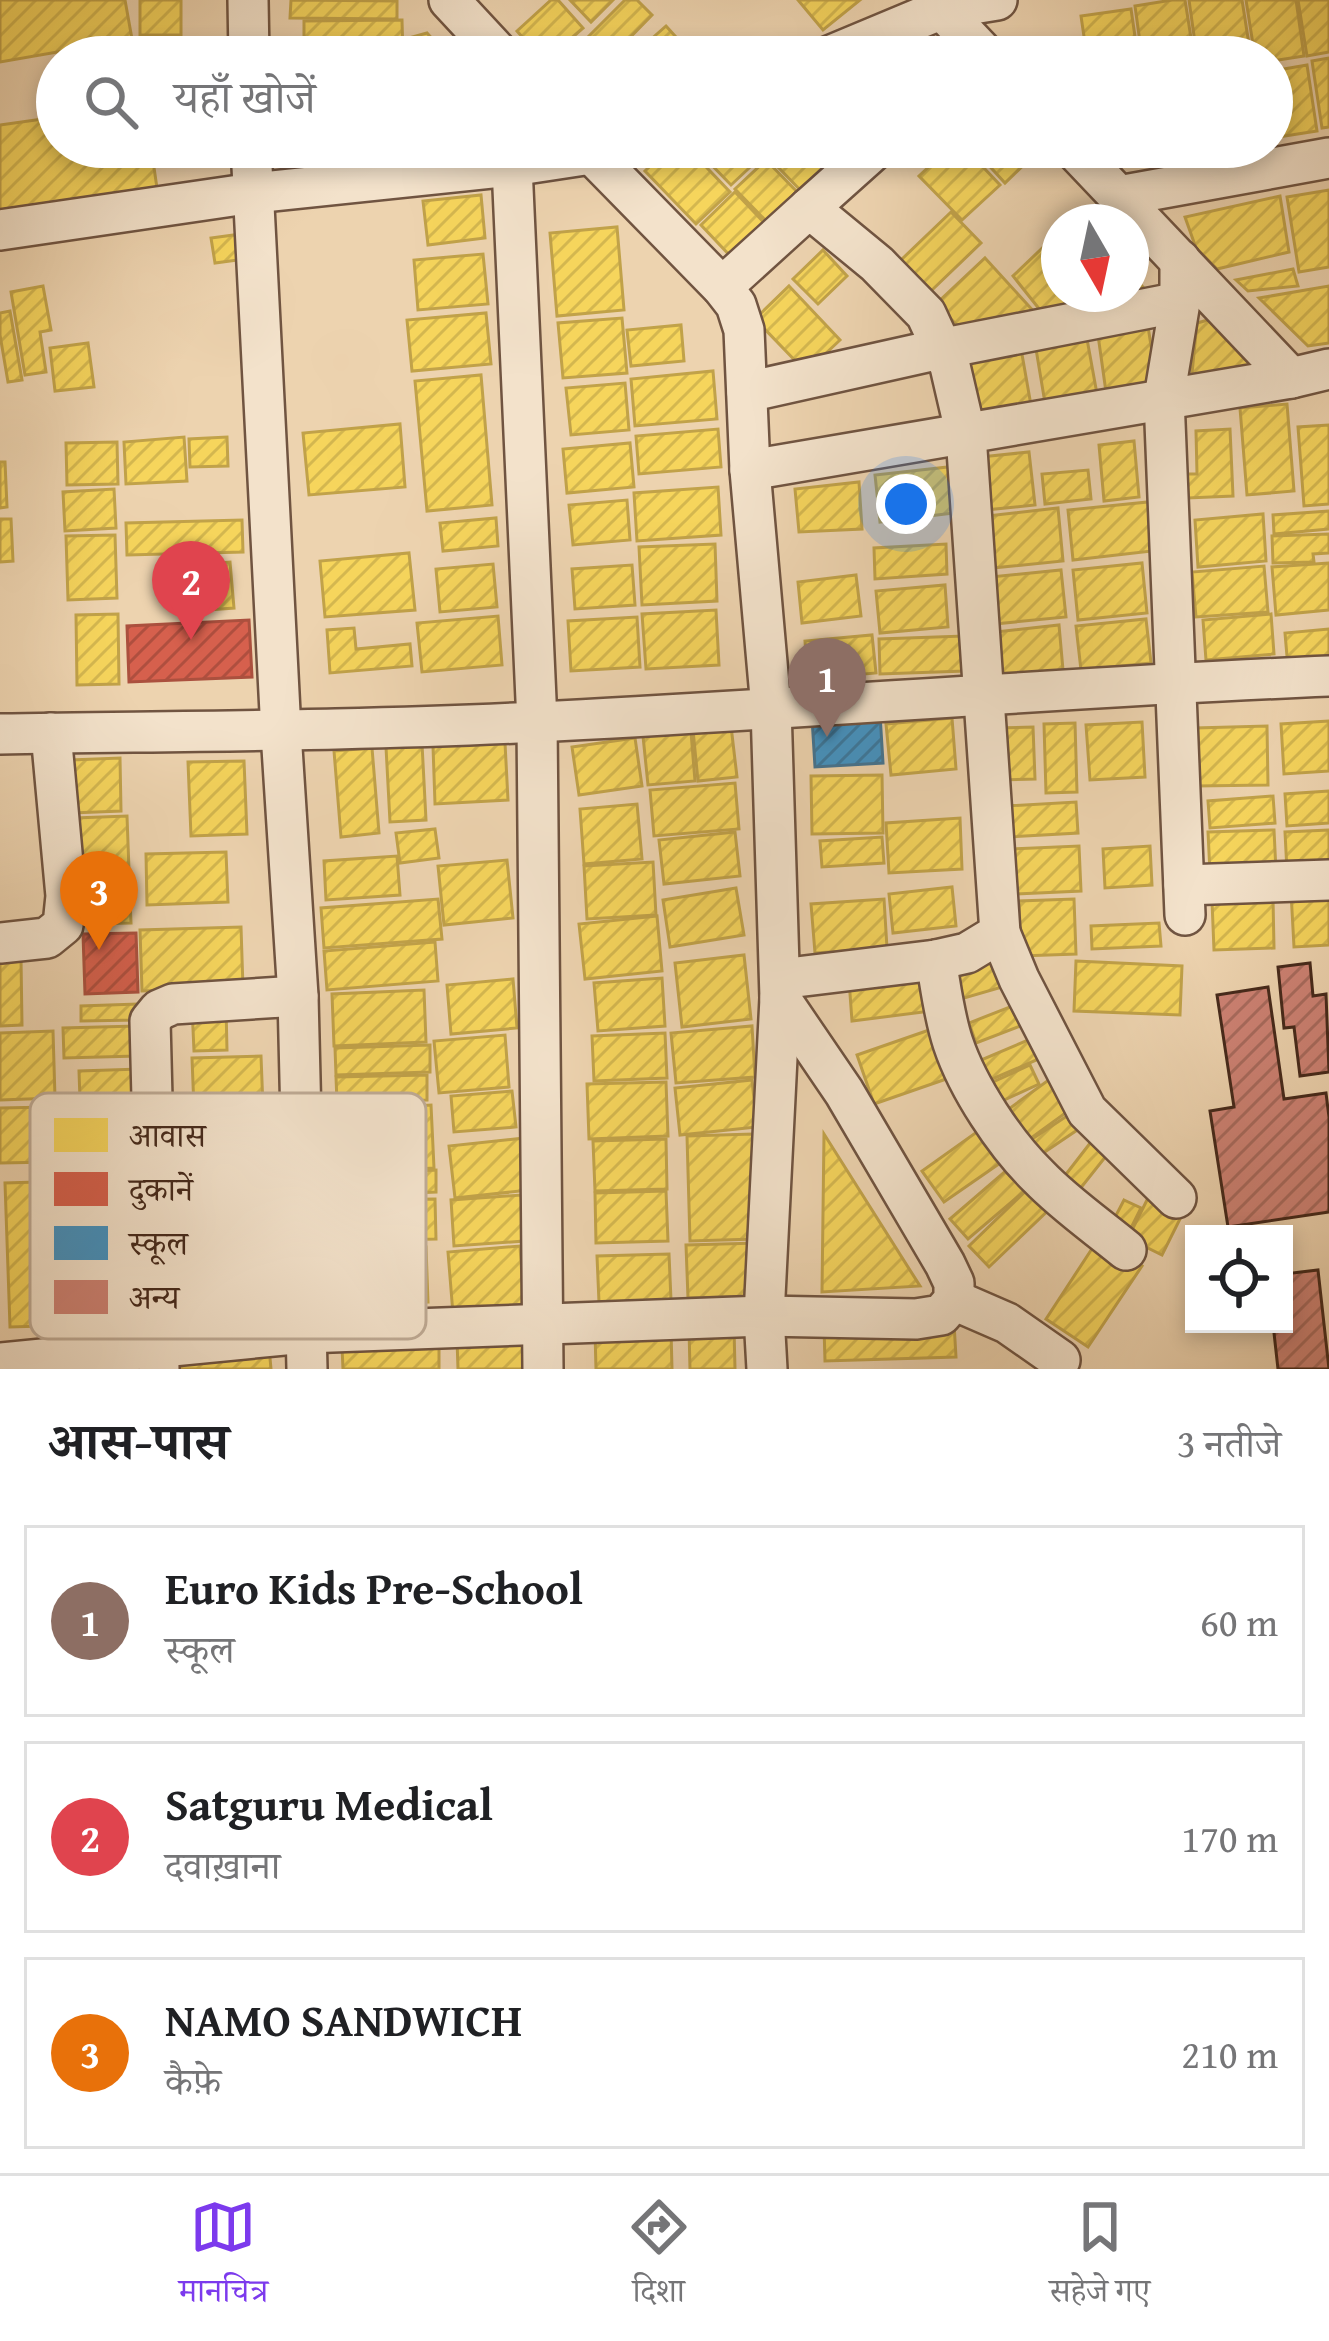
<!DOCTYPE html>
<html lang="hi">
<head>
<meta charset="utf-8">
<style>
  :root { --surface:#fff; --page:#f6f6f6; --text:#202124; --muted:#757577; --line:#e0e0e0; --accent:#7c3aed }
  body { margin:0; font-family:"Gentium Book Plus","Noto Serif Devanagari",serif; background:var(--page); color:var(--text) }
  .controls { position:absolute; right:36px; bottom:36px; display:grid; overflow:hidden; border-radius:0px; box-shadow:0 6px 18px #0003 }
  .controls button { width:108px; height:108px; display:grid; place-items:center; padding:0; border:0; border-bottom:3px solid var(--line); background:var(--surface); color:var(--text); font:60px sans-serif }
  .compass { position:absolute; left:1041px; top:204px; width:108px; height:108px; border-radius:50%; background:var(--surface); box-shadow:0 6px 18px #0003; rotate:171deg }
  .you { position:absolute; left:906px; top:504px; width:42px; height:42px; margin:-30px; border:9px solid #fff; border-radius:50%; background:#1a73e8; box-shadow:0 0 0 18px #1a73e833 }
  .badge { display:grid; place-items:center; width:78px; height:78px; border-radius:50%; background:var(--accent); color:#fff; font-size:39px; font-weight:700 }
  .pin { position:absolute; translate:-50% -99px; filter:drop-shadow(0 3px 6px #0008) }
  .pin::after { content:''; position:absolute; top:63px; width:42px; height:36px; background:inherit; clip-path:polygon(0 0,100% 0,50% 100%) }
  .list { margin:0; padding:0; list-style:none }
  h2 { display:flex; justify-content:space-between; align-items:center; height:156px; margin:0; padding:0 48px; font-size:51px }
  h2 small { font-size:39px; font-weight:400; color:var(--muted) }
  .list li { display:grid; grid-template-columns:78px 1fr auto; gap:36px; align-items:center; box-sizing:border-box; height:192px; margin:0 24px 24px; padding:0 24px; border:3px solid var(--line); border-radius:0px }
  .list b { display:block; font-size:45px; white-space:nowrap }
  .list p { margin:0; font-size:39px; white-space:nowrap; color:var(--muted) }
  .list em { font-size:39px; font-style:normal; color:var(--muted) }
  .icon { flex:none; width:66px; height:66px; fill:none; stroke:currentColor; stroke-width:2; stroke-linecap:round; stroke-linejoin:round }
  .map { position:relative; flex:none; width:1329px; height:1369px; overflow:hidden }
  .search { position:absolute; background:var(--surface); box-shadow:0 6px 18px #0003; left:36px; right:36px; top:36px; height:132px; display:flex; align-items:center; gap:30px; box-sizing:border-box; padding:0 42px; border-radius:66px; color:var(--muted); font-size:45px }
  .sheet { height:804px; background:var(--surface) }
  nav { display:flex; justify-content:space-around; align-items:center; box-sizing:border-box; height:168px; border-top:3px solid var(--line); background:var(--surface); font-size:33px; color:var(--muted) }
  nav a { display:grid; justify-items:center; gap:6px }
  nav .on { color:var(--accent) }
  .map>svg:first-child { display:block }
</style>
</head>
<body>
<div class="map">
<svg width="1329" height="1369" viewBox="0 0 1329 1369">
  <defs>
    <pattern id="homes-hatch" width="6" height="6" patternUnits="userSpaceOnUse" patternTransform="scale(3)"><rect width="6" height="6" fill="#f6d55c"/><path d="M-1 1l2-2M0 6l6-6M5 7l2-2" fill="none" stroke="#d4b74f"/></pattern>
    <pattern id="shops-hatch" width="6" height="6" patternUnits="userSpaceOnUse" patternTransform="scale(3)"><rect width="6" height="6" fill="#d6604d"/><path d="M-1 1l2-2M0 6l6-6M5 7l2-2" fill="none" stroke="#af4f3f"/></pattern>
    <pattern id="schools-hatch" width="6" height="6" patternUnits="userSpaceOnUse" patternTransform="scale(3)"><rect width="6" height="6" fill="#4393c3"/><path d="M-1 1l2-2M0 6l6-6M5 7l2-2" fill="none" stroke="#3a789e"/></pattern>
    <pattern id="building-hatch" width="6" height="6" patternUnits="userSpaceOnUse" patternTransform="scale(3)"><rect width="6" height="6" fill="#cd8274"/><path d="M-1 1l2-2M0 6l6-6M5 7l2-2" fill="none" stroke="#a86b5e"/></pattern>
  </defs>
  <rect width="100%" height="100%" fill="#edd3af"/>
  <filter id="stains"><feTurbulence type="fractalNoise" baseFrequency=".00167" numOctaves="4"/><feColorMatrix values="0 0 0 0 .2 0 0 0 0 .09 0 0 0 0 .02 0 0 0 .5 -.17"/></filter>
  <radialGradient id="worn" r=".72"><stop offset=".6" stop-color="#630" stop-opacity="0"/><stop offset="1" stop-color="#630" stop-opacity=".3"/></radialGradient>
  <g fill="url(#homes-hatch)" stroke="#c1a249" stroke-width="3">
    <path d="M0 0H125L132 39 0 62Z"/>
    <rect x="140" y="0" width="41" height="35"/>
    <path d="M291 0 397 1V19L290 18Z"/>
    <path d="M551 0H558L583 28 550 57H540L517 31Z"/>
    <path d="M570 0H613L591 22Z"/>
    <path d="M625 0H637L652 15 611 57H568Z"/>
    <path d="M798 0H860L823 30Z"/>
    <path d="M1172 0H1185L1194 57H1142L1135 6Z"/>
    <path d="M1189 0H1242L1251 57H1197Z"/>
    <path d="M1246 0H1296L1304 56 1272 61V57H1255Z"/>
    <path d="M1298 0H1329V52L1307 56Z"/>
    <path d="M1131 9 1138 57H1087L1081 16Z"/>
    <path d="M402 20 403 57H304V21Z"/>
    <path d="M666 26 694 57H631Z"/>
    <path d="M427 33 449 57H414L412 37Z"/>
    <path d="M938 39 955 57H919Z"/>
    <path d="M1329 58V127L1322 128 1312 61Z"/>
    <path d="M1307 65 1317 131 1272 138V71Z"/>
    <path d="M57 117V147H151L158 195 0 217V125Z"/>
    <path d="M323 147H358L359 167 324 169Z"/>
    <path d="M670 147H687L730 192 696 224 645 171Z"/>
    <path d="M712 147H755L763 155 731 185 703 156Z"/>
    <path d="M763 147H792L777 161Z"/>
    <path d="M795 147H838L847 157 806 196 776 165Z"/>
    <path d="M903 147H937L919 164Z"/>
    <path d="M950 147H964L1000 185 962 220 919 176Z"/>
    <path d="M972 147H1019L1030 159 1005 183Z"/>
    <path d="M1215 147H1264L1265 151 1216 158Z"/>
    <path d="M766 160 803 198 772 227 735 189Z"/>
    <path d="M1329 190V267L1299 272 1287 197Z"/>
    <path d="M735 192 770 229 735 261 701 225Z"/>
    <path d="M481 195 485 238 428 245 423 201Z"/>
    <path d="M1280 196 1289 252 1217 269 1196 248 1185 217Z"/>
    <path d="M951 212 981 243 931 291 901 260Z"/>
    <path d="M617 227 624 310 557 316 550 233Z"/>
    <path d="M1059 232V294H1131V274L1150 295 1048 320 1013 276Z"/>
    <path d="M241 234 245 259 215 263 211 238Z"/>
    <path d="M823 250 847 276 818 304 793 279Z"/>
    <path d="M483 254 488 304 418 310 414 260Z"/>
    <path d="M985 258 1038 316 965 333 936 304Z"/>
    <path d="M1293 269 1298 286 1248 291 1236 280Z"/>
    <path d="M43 286 51 330 40 332 46 372 25 375 11 292Z"/>
    <path d="M789 286 840 340 806 372 755 319Z"/>
    <path d="M1329 286V343L1308 346 1259 298Z"/>
    <path d="M10 311 22 380 8 382 0 335V313Z"/>
    <path d="M486 313 491 364 412 371 407 320Z"/>
    <path d="M1219 317 1262 369 1191 383 1197 323Z"/>
    <path d="M622 318 627 373 563 378 558 323Z"/>
    <path d="M1147 320 1157 384 1106 392 1097 328Z"/>
    <path d="M681 325 684 361 631 366 627 330Z"/>
    <path d="M1085 328 1097 394 1045 403 1034 337Z"/>
    <path d="M88 343 94 387 55 391 50 348Z"/>
    <path d="M1020 343 1032 411 980 420 968 353Z"/>
    <path d="M713 371 717 419 635 426 631 379Z"/>
    <path d="M481 375 492 505 427 511 415 381Z"/>
    <path d="M625 383 629 430 571 435 566 388Z"/>
    <path d="M1287 404 1294 491 1247 495 1240 408Z"/>
    <path d="M400 424 405 487 309 495 303 433Z"/>
    <path d="M1329 425V504L1304 506 1298 427Z"/>
    <path d="M718 429 721 467 639 474 636 436Z"/>
    <path d="M1230 429 1233 496 1188 498 1187 474H1197L1196 431Z"/>
    <path d="M184 437 187 481 126 484 124 442Z"/>
    <path d="M227 437 228 466 190 467 189 439Z"/>
    <path d="M1134 441 1139 497 1104 501 1099 445Z"/>
    <path d="M117 442 118 484 67 485 66 443Z"/>
    <path d="M630 443 634 487 567 493 563 449Z"/>
    <path d="M1029 452 1035 505 985 510 980 457Z"/>
    <path d="M0 462H5L7 507 0 508Z"/>
    <path d="M957 466 962 512 880 522 875 475Z"/>
    <path d="M1088 470 1091 499 1045 504 1042 474Z"/>
    <path d="M859 482 862 529 799 532 795 489Z"/>
    <path d="M718 487 721 535 637 541 634 493Z"/>
    <path d="M114 489 116 528 65 531 63 492Z"/>
    <path d="M627 500 630 540 573 545 569 505Z"/>
    <path d="M1148 502 1152 551 1073 560 1068 510Z"/>
    <path d="M1058 508 1063 561 992 568 987 516Z"/>
    <path d="M1329 511V529L1274 534 1273 515Z"/>
    <path d="M1263 514 1266 561 1198 567 1195 520Z"/>
    <path d="M496 518 498 546 443 551 440 523Z"/>
    <path d="M0 519H11L13 561 0 562Z"/>
    <path d="M242 520 243 552 127 555 126 523Z"/>
    <path d="M1329 534V553L1313 554 1314 562 1273 563 1272 536Z"/>
    <path d="M115 535 117 598 68 600 66 536Z"/>
    <path d="M715 544 717 601 642 605 639 547Z"/>
    <path d="M946 544 947 574 875 579 874 548Z"/>
    <path d="M409 553 415 610 325 617 320 561Z"/>
    <path d="M230 562 234 608 181 612 178 566Z"/>
    <path d="M1142 563 1147 613 1078 620 1073 570Z"/>
    <path d="M1329 563V610L1276 615 1272 567Z"/>
    <path d="M493 564 497 607 440 612 436 569Z"/>
    <path d="M632 565 635 605 575 609 572 569Z"/>
    <path d="M1264 566 1268 612 1196 617 1192 572Z"/>
    <path d="M1061 570 1066 617 994 624 990 577Z"/>
    <path d="M856 575 861 616 802 623 798 582Z"/>
    <path d="M945 585 948 627 880 633 876 591Z"/>
    <path d="M716 610 719 665 646 669 642 614Z"/>
    <path d="M118 614 119 684 77 685 76 615Z"/>
    <path d="M1271 614 1274 654 1206 660 1203 620Z"/>
    <path d="M498 616 502 665 422 672 417 623Z"/>
    <path d="M637 617 640 667 571 671 568 621Z"/>
    <path d="M1146 619 1151 663 1081 670 1076 626Z"/>
    <path d="M1059 625 1063 670 999 676 995 632Z"/>
    <path d="M354 628 356 649 410 644 412 666 330 673 327 630Z"/>
    <path d="M1329 629V665L1288 668 1285 633Z"/>
    <path d="M872 635 876 673 808 679 805 641Z"/>
    <path d="M964 636 965 671 880 674 879 639Z"/>
    <path d="M952 718 956 769 891 775 886 724Z"/>
    <path d="M1329 721V771L1284 774 1281 724Z"/>
    <path d="M1142 722 1145 777 1090 780 1086 725Z"/>
    <path d="M1075 723 1077 792 1046 793 1044 724Z"/>
    <path d="M731 726 737 777 698 781 693 730Z"/>
    <path d="M1267 726 1268 785 1196 786 1195 728Z"/>
    <path d="M1033 727 1035 779 998 780 996 728Z"/>
    <path d="M691 732 695 781 648 785 643 736Z"/>
    <path d="M635 738 642 786 579 795 572 747Z"/>
    <path d="M505 743 508 800 435 804 433 746Z"/>
    <path d="M422 744 426 820 390 822 386 747Z"/>
    <path d="M372 748 379 833 341 837 334 751Z"/>
    <path d="M120 758 121 811 72 813 71 760Z"/>
    <path d="M244 761 247 834 191 836 188 762Z"/>
    <path d="M882 775 883 833 812 834 811 776Z"/>
    <path d="M735 783 739 829 654 836 650 790Z"/>
    <path d="M1329 791V823L1287 826 1285 794Z"/>
    <path d="M1273 796 1275 823 1210 828 1208 801Z"/>
    <path d="M1076 802 1078 833 1008 837 1006 806Z"/>
    <path d="M637 804 642 859 584 864 580 809Z"/>
    <path d="M127 816 129 870 76 872 75 818Z"/>
    <path d="M960 818 962 869 889 873 886 823Z"/>
    <path d="M435 829 439 858 400 863 396 833Z"/>
    <path d="M1274 830 1276 871 1210 873 1208 832Z"/>
    <path d="M1329 830V869L1287 871 1285 832Z"/>
    <path d="M735 832 740 876 664 884 659 840Z"/>
    <path d="M882 837 884 863 822 867 820 841Z"/>
    <path d="M1079 846 1081 891 1014 894 1013 849Z"/>
    <path d="M1150 846 1152 885 1105 888 1103 849Z"/>
    <path d="M226 852 228 902 147 905 146 854Z"/>
    <path d="M397 856 400 895 326 900 324 861Z"/>
    <path d="M507 860 513 918 444 925 438 866Z"/>
    <path d="M653 862 656 915 587 919 584 866Z"/>
    <path d="M129 874 131 923 82 924 81 875Z"/>
    <path d="M952 887 956 926 893 933 889 894Z"/>
    <path d="M736 888 744 935 670 947 663 900Z"/>
    <path d="M1329 890V945L1294 947 1291 892Z"/>
    <path d="M438 899 442 939 324 948 321 908Z"/>
    <path d="M884 899 887 948 815 953 811 904Z"/>
    <path d="M1074 899 1076 954 1021 956 1019 901Z"/>
    <path d="M1273 899 1274 948 1214 950 1212 901Z"/>
    <path d="M657 916 662 971 585 979 579 924Z"/>
    <path d="M1159 923 1161 946 1092 949 1091 926Z"/>
    <path d="M241 927 243 988 142 991 140 930Z"/>
    <path d="M435 942 438 981 327 990 324 951Z"/>
    <path d="M998 947 1009 985 954 1001 943 963Z"/>
    <path d="M744 955 751 1019 682 1027 675 963Z"/>
    <path d="M21 959 22 1025 0 1026V960Z"/>
    <path d="M1076 961 1182 966 1180 1015 1074 1011Z"/>
    <path d="M931 973 939 1010 852 1021 849 980Z"/>
    <path d="M662 978 665 1026 598 1031 594 983Z"/>
    <path d="M513 979 517 1028 451 1034 447 985Z"/>
    <path d="M424 990 426 1042 334 1046 332 994Z"/>
    <path d="M1020 1003 1028 1023 976 1043 969 1023Z"/>
    <path d="M137 1004V1020L81 1021V1006Z"/>
    <path d="M192 1007H226L227 1050 194 1051Z"/>
    <path d="M136 1026 137 1056 64 1058 63 1028Z"/>
    <path d="M752 1026 755 1077 676 1083 671 1033Z"/>
    <path d="M935 1028 952 1077 874 1104 857 1055Z"/>
    <path d="M53 1031 55 1098 0 1100V1033Z"/>
    <path d="M665 1033 667 1078 594 1081 592 1036Z"/>
    <path d="M505 1035 509 1087 439 1093 434 1041Z"/>
    <path d="M1033 1038 1041 1058 990 1080 981 1060Z"/>
    <path d="M430 1045V1072L336 1075 335 1048Z"/>
    <path d="M261 1056 263 1107 194 1109 192 1058Z"/>
    <path d="M1030 1065 1039 1084 1002 1101 993 1082Z"/>
    <path d="M140 1069 143 1157 82 1159 79 1071Z"/>
    <path d="M427 1075V1100L337 1102 336 1077Z"/>
    <path d="M1050 1079 1071 1109 1027 1141 1006 1111Z"/>
    <path d="M752 1080 757 1127 680 1135 675 1088Z"/>
    <path d="M666 1082 668 1136 589 1139 587 1084Z"/>
    <path d="M512 1091 516 1127 454 1132 451 1096Z"/>
    <path d="M431 1105 434 1168 334 1174 330 1111Z"/>
    <path d="M49 1107 51 1162 0 1163V1108Z"/>
    <path d="M1076 1110 1086 1124 1039 1156 1029 1141Z"/>
    <path d="M981 1129 1003 1161 944 1202 922 1171Z"/>
    <path d="M1098 1133 1114 1146 1076 1194 1060 1182Z"/>
    <path d="M753 1134 755 1239 690 1241 687 1136Z"/>
    <path d="M824 1134 920 1286 822 1292Z"/>
    <path d="M525 1138 530 1190 455 1198 449 1146Z"/>
    <path d="M666 1139 667 1189 595 1191 593 1141Z"/>
    <path d="M1016 1162 1034 1183 968 1239 950 1219Z"/>
    <path d="M436 1170V1192L339 1196 338 1175Z"/>
    <path d="M139 1179 144 1323 10 1327 5 1183Z"/>
    <path d="M1036 1181 1057 1202 989 1267 969 1246Z"/>
    <path d="M666 1191 668 1241 596 1243 595 1193Z"/>
    <path d="M521 1195 524 1241 454 1246 451 1200Z"/>
    <path d="M1149 1196 1183 1213 1162 1255 1128 1238Z"/>
    <path d="M435 1199 436 1239 336 1241 335 1200Z"/>
    <path d="M1124 1200 1141 1208 1129 1232 1112 1223Z"/>
    <path d="M1099 1238 1142 1266 1088 1347 1046 1319Z"/>
    <path d="M758 1243 759 1296 688 1298 686 1245Z"/>
    <path d="M520 1246 524 1309 453 1314 448 1252Z"/>
    <path d="M426 1247 428 1302 341 1304 339 1249Z"/>
    <path d="M669 1254 671 1300 599 1302 597 1256Z"/>
    <path d="M954 1323 956 1357 825 1361 824 1327Z"/>
    <path d="M734 1328 735 1369H690L689 1329Z"/>
    <path d="M671 1330 672 1369H596L595 1332Z"/>
    <path d="M524 1337 525 1369H458L457 1339Z"/>
    <path d="M439 1344V1369H343L342 1347Z"/>
    <path d="M269 1347 271 1369H172L171 1356Z"/>
  </g>
  <g fill="url(#shops-hatch)" stroke="#ab503e" stroke-width="3">
    <path d="M249 620 252 677 129 682 127 626Z"/>
    <path d="M136 933 138 992 85 994 83 934Z"/>
  </g>
  <path fill="url(#schools-hatch)" stroke="#447491" stroke-width="3" d="M880 714 883 763 815 767 812 718Z"/>
  <g fill="url(#building-hatch)" stroke="#462a1c" stroke-width="3">
    <path d="M1310 963 1313 996 1326 994 1329 1072 1300 1076 1294 1027 1284 1028 1278 967Z"/>
    <path d="M1268 987 1284 1099 1326 1093 1329 1117V1212L1228 1227 1210 1111 1234 1107 1217 995Z"/>
    <path d="M1318 1270 1329 1369H1278L1273 1324H1284V1274Z"/>
  </g>
  <g fill="none" stroke-linecap="round" stroke-linejoin="round">
    <defs>
      <g id="minor">
        <path d="M248 0 249 57"/>
        <path d="M449 0 502 57"/>
        <path d="M933 0 987 57"/>
        <path d="M827 57 942 9 997 0"/>
        <path d="M251 147 281 732 298 996 307 1369"/>
        <path d="M585 147 722 287 736 305 744 330 750 470 771 708 780 998 764 1316 767 1369"/>
        <path d="M1072 147 1291 378"/>
        <path d="M512 166 537 722 543 1369"/>
        <path d="M1119 196 1329 158"/>
        <path d="M809 208 876 148"/>
        <path d="M0 230 253 193 512 166 591 154 607 147"/>
        <path d="M1180 260V302L1164 398 1185 915"/>
        <path d="M722 287 809 208 877 264 926 314 950 366 966 435 1000 933 967 953 936 960 780 979"/>
        <path d="M747 392 940 349 1180 302"/>
        <path d="M750 470 1291 378 1329 369"/>
        <path d="M0 734C179 731 358 731 537 722 801 709 1065 687 1329 676"/>
        <path d="M1184 885 1329 880"/>
        <path d="M1000 933 1019 979 1087 1111 1176 1198"/>
        <path d="M0 943 47 938 63 925 66 896 51 733"/>
        <path d="M936 960C941 988 944 1016 953 1043 968 1088 1005 1144 1039 1177 1065 1204 1097 1226 1126 1250"/>
        <path d="M954 1300 1007 1323 1060 1360"/>
        <path d="M0 1363 305 1333 764 1316 916 1319 941 1315 954 1300V1283L945 1264 844 1092 780 998"/>
        <path d="M159 1369 150 1021 159 1010 173 1004 298 996"/>
      </g>
    </defs>
    <use href="#minor" stroke="#705441" stroke-width="44"/>
    <use href="#minor" stroke="#f3e2cb" stroke-width="39"/>
  </g>
  <rect x="30" y="1093" width="396" height="246" rx="18" fill="#f3e2cb" stroke="#bfab96" stroke-width="3"/>
  <rect x="54" y="1118" width="54" height="34" fill="#f6d55c"/>
  <rect x="54" y="1172" width="54" height="34" fill="#d6604d"/>
  <rect x="54" y="1226" width="54" height="34" fill="#4393c3"/>
  <rect x="54" y="1280" width="54" height="34" fill="#cd8274"/>
  <g font-size="33" fill="#462a1c">
    <text x="129" y="1147">आवास</text>
    <text x="129" y="1201">दुकानें</text>
    <text x="129" y="1255">स्कूल</text>
    <text x="129" y="1309">अन्य</text>
  </g>
  <rect width="100%" height="100%" filter="url(#stains)"/>
  <rect width="100%" height="100%" fill="url(#worn)"/>
</svg>
<div class="controls">
<button><svg class="icon" aria-label="locate" viewBox="0 0 24 24"><circle cx="12" cy="12" r="6"/><path d="M12 2v4M12 18v4M2 12h4M18 12h4"/></svg></button>
</div>
<svg class="compass" viewBox="-18 -18 36 36"><path d="M0-13l5 13h-10z" fill="#e53935"/><path d="M0 13l5-13h-10z" fill="#757577"/></svg>
<div class="you"></div>
<div class="pin badge" style="left:827px;top:737px;background:#8d6e63">1</div>
<div class="pin badge" style="left:191px;top:640px;background:#e0444e">2</div>
<div class="pin badge" style="left:99px;top:950px;background:#e8710a">3</div>
<div class="search"><svg class="icon" aria-label="search" viewBox="0 0 24 24"><circle cx="10" cy="10" r="6"/><path d="M15 15l6 6"/></svg>यहाँ खोजें</div>
</div>
<section class="sheet">
<h2>आस-पास<small>3 नतीजे</small></h2>
<ul class="list">
<li><span class="badge" style="background:#8d6e63">1</span><div><b>Euro Kids Pre-School</b><p>स्कूल</p></div><em>60 m</em></li>
<li><span class="badge" style="background:#e0444e">2</span><div><b>Satguru Medical</b><p>दवाख़ाना</p></div><em>170 m</em></li>
<li><span class="badge" style="background:#e8710a">3</span><div><b>NAMO SANDWICH</b><p>कैफ़े</p></div><em>210 m</em></li>
</ul>
</section>
<nav>
<a class="on"><svg class="icon" aria-label="map" viewBox="0 0 24 24"><path d="M3 6l6-2 6 2 6-2v14l-6 2-6-2-6 2zM9 4v14M15 6v14"/></svg>मानचित्र</a>
<a><svg class="icon" aria-label="directions" viewBox="0 0 24 24"><path d="M12 3l9 9-9 9-9-9zM9 14v-3h6M13 9l2 2-2 2"/></svg>दिशा</a>
<a><svg class="icon" aria-label="saved" viewBox="0 0 24 24"><path d="M7 4h10v16l-5-4-5 4z"/></svg>सहेजे गए</a>
</nav>
</body>
</html>
